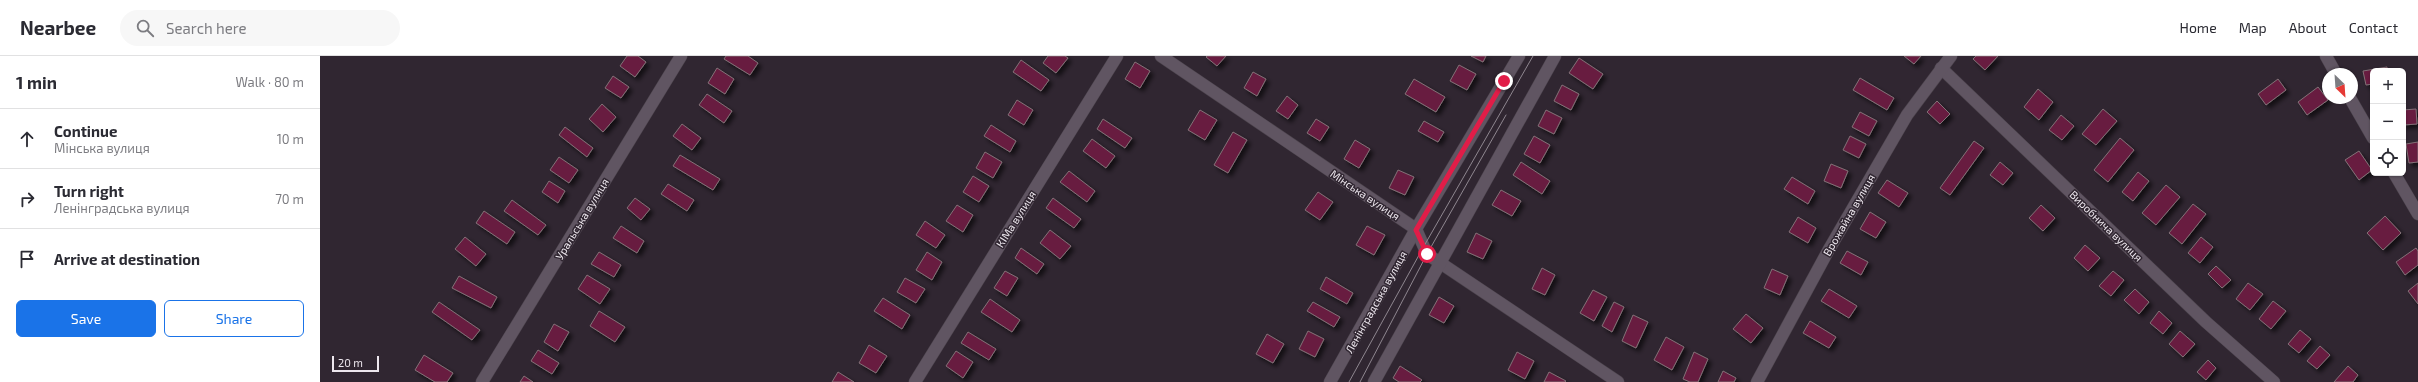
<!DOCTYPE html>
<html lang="en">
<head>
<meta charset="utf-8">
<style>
  :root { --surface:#fff; --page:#f7f7f7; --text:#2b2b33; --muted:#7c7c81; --line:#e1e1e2; --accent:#1a73e8 }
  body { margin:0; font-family:"Exo 2",sans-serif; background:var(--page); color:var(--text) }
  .controls { position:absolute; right:12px; top:12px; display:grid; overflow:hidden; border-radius:6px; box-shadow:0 1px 3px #0004 }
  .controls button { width:36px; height:36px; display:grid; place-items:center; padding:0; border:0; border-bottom:1px solid var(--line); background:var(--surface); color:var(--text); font:20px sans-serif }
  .compass { position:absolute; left:2002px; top:12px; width:36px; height:36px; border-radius:50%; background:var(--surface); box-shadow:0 1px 3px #0004; rotate:155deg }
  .scale { position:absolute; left:12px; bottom:10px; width:47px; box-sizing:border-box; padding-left:4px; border:2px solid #ede7ee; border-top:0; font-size:11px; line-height:14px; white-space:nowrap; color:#ede7ee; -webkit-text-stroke:3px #302631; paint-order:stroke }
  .stop { position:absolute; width:12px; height:12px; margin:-9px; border:3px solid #e11d48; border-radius:50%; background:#fff }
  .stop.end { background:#e11d48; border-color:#fff; box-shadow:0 1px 4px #0008 }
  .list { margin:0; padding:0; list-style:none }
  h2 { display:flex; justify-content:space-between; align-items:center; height:52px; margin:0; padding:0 16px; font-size:17px }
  h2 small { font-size:13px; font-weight:400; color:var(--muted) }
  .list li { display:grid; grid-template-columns:26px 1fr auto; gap:12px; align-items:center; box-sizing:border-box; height:60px; padding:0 16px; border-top:1px solid var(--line) }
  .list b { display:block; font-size:15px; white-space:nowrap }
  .list p { margin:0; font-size:13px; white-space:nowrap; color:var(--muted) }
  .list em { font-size:13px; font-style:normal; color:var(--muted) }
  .actions { display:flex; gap:8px; padding:12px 16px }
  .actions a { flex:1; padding:9px 0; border:1px solid var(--accent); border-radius:6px; text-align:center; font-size:14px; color:var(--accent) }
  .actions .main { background:var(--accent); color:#fff }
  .icon { flex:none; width:22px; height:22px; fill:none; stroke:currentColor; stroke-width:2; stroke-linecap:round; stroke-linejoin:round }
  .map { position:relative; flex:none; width:2098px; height:326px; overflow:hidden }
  header { display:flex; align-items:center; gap:24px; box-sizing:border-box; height:56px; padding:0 20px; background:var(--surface); border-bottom:1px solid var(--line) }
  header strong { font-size:19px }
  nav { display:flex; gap:22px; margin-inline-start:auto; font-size:14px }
  .search { width:280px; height:36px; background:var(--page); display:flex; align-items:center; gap:10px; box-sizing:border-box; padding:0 14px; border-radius:22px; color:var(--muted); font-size:15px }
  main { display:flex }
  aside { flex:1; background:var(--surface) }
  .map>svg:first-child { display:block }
</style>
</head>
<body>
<header>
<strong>Nearbee</strong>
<div class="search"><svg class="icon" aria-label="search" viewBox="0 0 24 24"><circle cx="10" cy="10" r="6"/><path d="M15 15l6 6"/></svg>Search here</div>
<nav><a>Home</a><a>Map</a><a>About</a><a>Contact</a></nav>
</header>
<main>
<aside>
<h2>1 min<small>Walk · 80 m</small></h2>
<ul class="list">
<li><svg class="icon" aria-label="ahead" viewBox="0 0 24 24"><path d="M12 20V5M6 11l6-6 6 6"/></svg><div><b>Continue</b><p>Мінська вулиця</p></div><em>10 m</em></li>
<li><svg class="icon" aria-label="right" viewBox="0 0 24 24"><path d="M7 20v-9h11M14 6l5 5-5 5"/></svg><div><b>Turn right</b><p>Ленінградська вулиця</p></div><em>70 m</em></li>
<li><svg class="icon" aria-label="arrive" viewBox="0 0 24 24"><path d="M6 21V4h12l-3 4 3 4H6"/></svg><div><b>Arrive at destination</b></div></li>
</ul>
<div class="actions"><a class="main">Save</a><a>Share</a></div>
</aside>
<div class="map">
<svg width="2098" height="326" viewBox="0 0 2098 326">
  <defs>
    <filter id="shadow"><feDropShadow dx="3.5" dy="3.5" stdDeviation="2" flood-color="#0009"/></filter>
  </defs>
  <rect width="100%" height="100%" fill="#302631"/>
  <g fill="#671b3f" stroke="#837177" filter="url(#shadow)">
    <path d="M307 0H318L326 6 315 21 300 10Z"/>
    <path d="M406 0H428L438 7 430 19 404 3Z"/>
    <path d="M728 0H745L748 2 736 17 723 7Z"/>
    <path d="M887 0H906L897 10 886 1Z"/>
    <path d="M1151 0H1166L1163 6Z"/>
    <path d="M1584 0H1601L1594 8Z"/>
    <path d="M1656 0H1678L1665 14 1653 3Z"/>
    <path d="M1259 2 1283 18 1273 33 1249 17Z"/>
    <path d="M701 4 729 24 721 35 693 16Z"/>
    <path d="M815 6 830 15 820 32 805 23Z"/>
    <path d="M1139 9 1156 18 1147 34 1130 25Z"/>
    <path d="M2067 11V15H2053V28L2046 29 2043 15Z"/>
    <path d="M397 12 414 23 405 38 388 27Z"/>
    <path d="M933 16 946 23 937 40 924 32Z"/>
    <path d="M293 20 309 31 301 42 285 32Z"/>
    <path d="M1540 22 1574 42 1567 54 1533 34Z"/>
    <path d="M1094 23 1125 41 1116 56 1085 38Z"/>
    <path d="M1958 23 1966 34 1946 49 1938 38Z"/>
    <path d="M1242 29 1259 38 1251 54 1234 45Z"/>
    <path d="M1998 31 2008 44 1987 59 1978 46Z"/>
    <path d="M1718 33 1733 46 1719 64 1704 51Z"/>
    <path d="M387 38 412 55 404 67 379 49Z"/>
    <path d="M967 40 978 49 968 63 956 55Z"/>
    <path d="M697 44 713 54 704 69 688 59Z"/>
    <path d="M1617 45 1630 58 1620 68 1607 56Z"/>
    <path d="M282 48 296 61 283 76 269 63Z"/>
    <path d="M1783 53 1797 65 1776 89 1762 78Z"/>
    <path d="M2096 53 2097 68 2083 69V54Z"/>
    <path d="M880 54 897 64 885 84 868 74Z"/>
    <path d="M1226 54 1242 62 1234 78 1218 70Z"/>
    <path d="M1540 56 1557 65 1549 80 1532 71Z"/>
    <path d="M1741 59 1754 70 1742 84 1729 74Z"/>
    <path d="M783 63 812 82 805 92 777 73Z"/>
    <path d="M996 63 1009 71 1000 85 987 77Z"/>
    <path d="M1104 65 1124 76 1118 86 1098 75Z"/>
    <path d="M362 68 381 82 372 94 353 80Z"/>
    <path d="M671 69 696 85 690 96 664 80Z"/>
    <path d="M245 71 273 92 267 101 239 79Z"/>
    <path d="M913 76 927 84 908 117 894 109Z"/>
    <path d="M1214 80 1230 89 1220 107 1204 98Z"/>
    <path d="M1530 80 1546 88 1539 102 1523 94Z"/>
    <path d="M1800 82 1814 94 1788 126 1774 114Z"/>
    <path d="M772 83 795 100 786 112 763 95Z"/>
    <path d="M1035 84 1050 93 1039 112 1024 103Z"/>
    <path d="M1654 85 1664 92 1630 139 1620 132Z"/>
    <path d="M2098 86V106L2089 107 2086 88Z"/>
    <path d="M2039 95 2052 114 2039 124 2025 104Z"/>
    <path d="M665 96 682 106 673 122 656 112Z"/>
    <path d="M360 99 400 123 393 134 353 110Z"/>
    <path d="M239 101 258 114 249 127 230 114Z"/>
    <path d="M1201 106 1230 125 1222 138 1193 119Z"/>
    <path d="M1680 106 1693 117 1683 129 1670 119Z"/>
    <path d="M1511 108 1528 115 1521 132 1504 125Z"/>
    <path d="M1078 114 1094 121 1085 139 1069 132Z"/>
    <path d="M749 115 775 135 767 146 740 126Z"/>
    <path d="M1818 116 1829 125 1813 145 1802 136Z"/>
    <path d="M653 120 669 130 659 146 643 136Z"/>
    <path d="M1472 121 1495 135 1488 148 1464 133Z"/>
    <path d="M1567 124 1588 137 1579 151 1558 137Z"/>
    <path d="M229 125 245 135 238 147 222 136Z"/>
    <path d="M348 128 374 144 367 155 341 138Z"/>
    <path d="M1846 129 1860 141 1836 169 1822 157Z"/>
    <path d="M1181 134 1201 145 1192 160 1172 149Z"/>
    <path d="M998 136 1013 146 1000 164 985 154Z"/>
    <path d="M315 142 330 153 321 164 307 152Z"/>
    <path d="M733 142 761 163 754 172 726 152Z"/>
    <path d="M192 144 226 169 218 179 184 155Z"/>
    <path d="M1873 148 1886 158 1862 188 1849 177Z"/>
    <path d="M637 149 653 159 643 176 626 165Z"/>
    <path d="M1721 149 1735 162 1723 175 1709 162Z"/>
    <path d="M164 155 195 176 187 188 156 167Z"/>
    <path d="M1550 156 1566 166 1556 182 1540 173Z"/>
    <path d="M2065 160 2081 177 2063 194 2047 177Z"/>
    <path d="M1478 161 1496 172 1488 187 1469 176Z"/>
    <path d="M605 165 625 179 616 192 596 179Z"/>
    <path d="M301 170 324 185 317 197 293 182Z"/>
    <path d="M1047 170 1065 179 1054 199 1036 189Z"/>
    <path d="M730 174 751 190 740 203 720 187Z"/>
    <path d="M1156 177 1172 185 1163 203 1147 196Z"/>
    <path d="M145 181 166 198 156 210 135 193Z"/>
    <path d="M1881 181 1893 191 1880 207 1868 197Z"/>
    <path d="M1765 189 1780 202 1768 215 1754 202Z"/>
    <path d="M701 192 724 208 717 218 695 202Z"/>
    <path d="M2096 192 2098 195V209L2085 219 2076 206Z"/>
    <path d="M1527 195 1548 206 1541 219 1520 207Z"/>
    <path d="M279 196 301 209 294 221 271 208Z"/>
    <path d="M607 196 622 206 612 224 596 214Z"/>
    <path d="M1896 210 1911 224 1902 232 1888 218Z"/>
    <path d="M1222 212 1235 219 1225 239 1212 233Z"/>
    <path d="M1452 213 1468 220 1460 239 1444 232Z"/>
    <path d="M685 215 698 222 687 240 674 232Z"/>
    <path d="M1793 215 1804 224 1791 240 1779 230Z"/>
    <path d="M267 219 290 233 280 248 258 233Z"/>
    <path d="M139 220 177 241 171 252 132 232Z"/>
    <path d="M1006 221 1033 237 1027 248 1000 233Z"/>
    <path d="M585 222 605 233 596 247 577 236Z"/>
    <path d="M1928 227 1943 238 1930 254 1916 243Z"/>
    <path d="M2098 227V248L2088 235Z"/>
    <path d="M1509 233 1537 250 1529 262 1501 245Z"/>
    <path d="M1815 233 1829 246 1819 258 1804 244Z"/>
    <path d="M1273 234 1287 241 1274 265 1260 257Z"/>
    <path d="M1119 241 1134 250 1124 267 1109 259Z"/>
    <path d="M563 242 590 259 582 273 554 255Z"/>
    <path d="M670 243 700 264 692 276 661 256Z"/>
    <path d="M1953 245 1966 255 1951 273 1939 263Z"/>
    <path d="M119 246 160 274 152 284 112 256Z"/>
    <path d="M993 246 1020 261 1014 271 987 255Z"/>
    <path d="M1294 246 1304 251 1292 276 1282 270Z"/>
    <path d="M279 255 305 271 295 286 270 270Z"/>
    <path d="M1839 255 1852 267 1843 278 1830 267Z"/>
    <path d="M1426 258 1443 272 1431 287 1413 273Z"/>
    <path d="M1313 259 1328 266 1316 292 1302 285Z"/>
    <path d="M1490 265 1516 281 1509 292 1483 277Z"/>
    <path d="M234 268 249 276 238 295 224 286Z"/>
    <path d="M1980 274 1991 283 1979 297 1968 288Z"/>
    <path d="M988 275 1004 283 995 301 979 293Z"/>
    <path d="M1860 275 1875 288 1863 301 1849 288Z"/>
    <path d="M648 276 676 293 669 304 641 287Z"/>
    <path d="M947 278 964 288 953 307 936 298Z"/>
    <path d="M1346 281 1364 291 1352 314 1334 304Z"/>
    <path d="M549 289 567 300 556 317 539 307Z"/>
    <path d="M2000 290 2010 299 1997 313 1987 305Z"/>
    <path d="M218 294 239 307 232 318 211 305Z"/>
    <path d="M636 295 653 306 643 322 626 310Z"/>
    <path d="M1197 296 1214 305 1205 323 1188 314Z"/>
    <path d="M1374 296 1388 303 1378 326H1370L1363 323Z"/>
    <path d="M104 299 133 317 127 326H115L95 314Z"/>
    <path d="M1888 304 1896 312 1886 324 1877 316Z"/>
    <path d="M1080 310 1102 324 1100 326H1079L1073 322Z"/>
    <path d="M2028 310 2038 319 2033 326H2014Z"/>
    <path d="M1403 315 1416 322 1414 326H1398Z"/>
    <path d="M518 316 534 326H512Z"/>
    <path d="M1229 316 1246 325 1245 326H1224Z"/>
    <path d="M204 320 213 326H200Z"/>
  </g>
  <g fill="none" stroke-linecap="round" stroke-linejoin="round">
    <defs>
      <g id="minor">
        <path d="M841 0 1096 173 1107 198 1298 326"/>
        <path d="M2006 0 2016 18"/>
        <path d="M1621 12 1886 266 1954 326"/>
        <path d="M2030 42 2053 82"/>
        <path d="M2074 117 2098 158"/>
        <path d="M162 326 361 0"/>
        <path d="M595 326 797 0"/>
        <path d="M1010 326 1096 173 1199 0"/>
        <path d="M1054 326 1235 0"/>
        <path d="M1437 326 1508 195 1587 59 1631 0"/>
      </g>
    </defs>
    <use href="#minor" stroke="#4b434c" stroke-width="13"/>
    <use href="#minor" stroke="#605562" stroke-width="12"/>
    <g stroke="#8f8790" stroke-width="1">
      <path d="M1029 326 1104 190 1213 0"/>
      <path d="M1040 326 1107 198 1186 59"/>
    </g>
  </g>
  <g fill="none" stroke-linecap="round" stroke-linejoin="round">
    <path stroke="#e11d48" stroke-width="5" d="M1107 198 1096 174 1184 25"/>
  </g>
  <g text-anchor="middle" stroke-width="3" stroke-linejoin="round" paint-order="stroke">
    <g font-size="11" fill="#ede7ee" stroke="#302631">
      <text transform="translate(1045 139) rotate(34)" y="4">Мінська вулиця</text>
      <text transform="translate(1529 159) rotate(-60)" y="4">Врожайна вулиця</text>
      <text transform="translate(262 163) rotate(-59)" y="4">Уральська вулиця</text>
      <text transform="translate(696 163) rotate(-58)" y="4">КІМа вулиця</text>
      <text transform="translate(1786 170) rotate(44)" y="4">Виробнича вулиця</text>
      <text transform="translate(1056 246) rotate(-61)" y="4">Ленінградська вулиця</text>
    </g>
  </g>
</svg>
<div class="controls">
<button>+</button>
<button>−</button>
<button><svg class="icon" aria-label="locate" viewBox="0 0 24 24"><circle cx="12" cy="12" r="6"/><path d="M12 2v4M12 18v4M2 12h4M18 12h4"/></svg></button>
</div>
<svg class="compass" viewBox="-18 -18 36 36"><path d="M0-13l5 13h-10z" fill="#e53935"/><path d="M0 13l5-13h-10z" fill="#7c7c81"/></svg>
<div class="scale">20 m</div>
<div class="stop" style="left:1107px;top:198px"></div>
<div class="stop end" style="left:1184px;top:25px"></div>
</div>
</main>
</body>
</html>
